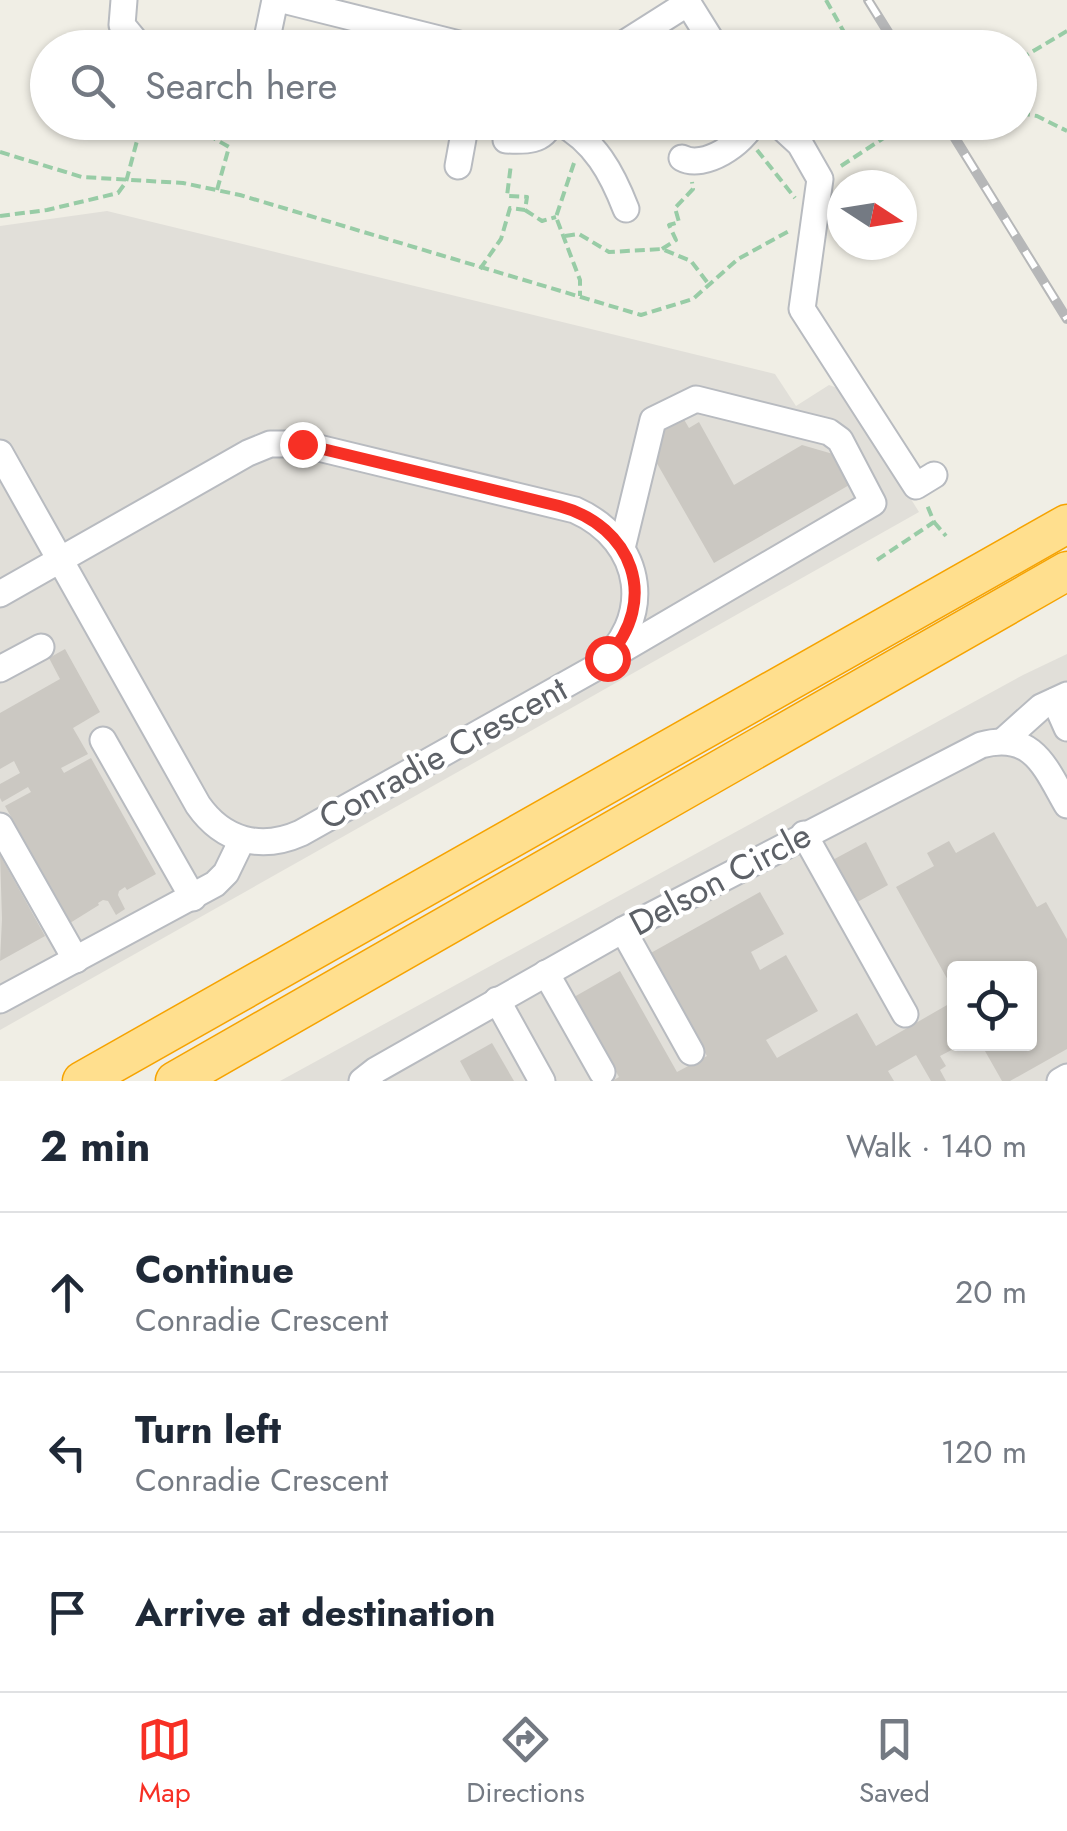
<!DOCTYPE html>
<html lang="en">
<head>
<meta charset="utf-8">
<style>
  :root { --surface:#fff; --page:#f6f6f7; --text:#1f2937; --muted:#747a83; --line:#e0e1e3; --accent:#f73025 }
  body { margin:0; font-family:Jost,sans-serif; background:var(--page); color:var(--text) }
  .controls { position:absolute; right:30px; bottom:30px; display:grid; overflow:hidden; border-radius:10px; box-shadow:0 2px 8px #0004 }
  .controls button { width:90px; height:90px; display:grid; place-items:center; padding:0; border:0; border-bottom:2px solid var(--line); background:var(--surface); color:var(--text); font:50px sans-serif }
  .compass { position:absolute; left:827px; top:170px; width:90px; height:90px; border-radius:50%; background:var(--surface); box-shadow:0 2px 8px #0004; rotate:102deg }
  .stop { position:absolute; width:30px; height:30px; margin:-22px; border:8px solid #f73025; border-radius:50%; background:#fff }
  .stop.end { background:#f73025; border-color:#fff; box-shadow:0 2px 10px #0008 }
  .list { margin:0; padding:0; list-style:none }
  h2 { display:flex; justify-content:space-between; align-items:center; height:130px; margin:0; padding:0 40px; font-size:42px }
  h2 small { font-size:32px; font-weight:400; color:var(--muted) }
  .list li { display:grid; grid-template-columns:65px 1fr auto; gap:30px; align-items:center; box-sizing:border-box; height:160px; padding:0 40px; border-top:2px solid var(--line) }
  .list b { display:block; font-size:38px; white-space:nowrap }
  .list p { margin:0; font-size:32px; white-space:nowrap; color:var(--muted) }
  .list em { font-size:32px; font-style:normal; color:var(--muted) }
  .icon { flex:none; width:55px; height:55px; fill:none; stroke:currentColor; stroke-width:2; stroke-linecap:round; stroke-linejoin:round }
  .map { position:relative; flex:none; width:1067px; height:1081px; overflow:hidden }
  .search { position:absolute; background:var(--surface); box-shadow:0 2px 8px #0004; left:30px; right:30px; top:30px; height:110px; display:flex; align-items:center; gap:25px; box-sizing:border-box; padding:0 35px; border-radius:55px; color:var(--muted); font-size:38px }
  .sheet { height:610px; background:var(--surface) }
  nav { display:flex; justify-content:space-around; align-items:center; box-sizing:border-box; height:140px; border-top:2px solid var(--line); background:var(--surface); font-size:28px; color:var(--muted) }
  nav a { display:grid; justify-items:center; gap:5px }
  nav .on { color:var(--accent) }
  .map>svg:first-child { display:block }
</style>
</head>
<body>
<div class="map">
<svg width="1067" height="1081" viewBox="0 0 1067 1081">
  <rect width="100%" height="100%" fill="#f0eee5"/>
  <g fill="#e1dfd9" fill-rule="evenodd">
    <path d="M107 211 775 374 796 406 829 385 843 390 919 512 0 1030V226Z"/>
    <path d="M1067 654V1081H280L1023 675ZM954 968H1030V1044H954Z"/>
  </g>
  <g fill="#cbc8c2">
    <path d="M682 416 689 428 699 422 734 485 802 445 833 454 851 484 714 563 651 453 658 430Z"/>
    <path d="M65 649 100 712 73 728 88 754 61 768 64 773 91 758 156 874 127 890 125 887 119 891 118 895 125 909 116 915 108 901 103 900 98 903 99 905 70 923 5 806 31 792 28 787 2 802 0 798V784L20 773 14 761 0 769V713L60 679 49 658Z"/>
    <path d="M994 832 1037 907 1046 902 1067 939V1049L1010 1081H1002L981 1044H1030V968H954V991L896 887 934 866 927 853 949 841 956 853Z"/>
    <path d="M866 842 888 885 852 905 829 862Z"/>
    <path d="M0 855 45 936 0 961 2 919Z"/>
    <path d="M760 892 784 934 751 952 760 970 786 955 818 1011 766 1040 777 1058 857 1013 876 1046 954 1001V1044H963L940 1056 946 1066 940 1070 946 1081H931L916 1055 888 1071 894 1081H612L619 1077 574 997 620 971 677 1072 707 1056 649 954Z"/>
    <path d="M492 1043 514 1081H471L460 1061Z"/>
  </g>
  <g fill="none" stroke-linecap="round" stroke-linejoin="round">
    <defs>
      <g id="minor">
        <path d="M124 0 122 25 141 48"/>
        <path d="M283 0 475 48"/>
        <path d="M686 0 716 48"/>
        <path d="M265 48 275 0"/>
        <path d="M617 48 688 3"/>
        <path d="M559 122C595 141 612 173 626 209"/>
        <path d="M776 122 800 144 820 179 802 309 916 486 934 475"/>
        <path d="M506 140C525 141 543 142 551 122"/>
        <path d="M682 158C704 170 744 143 753 122"/>
        <path d="M458 166 466 122"/>
        <path d="M0 453 198 805C223 841 261 851 301 833L595 668C656 621 645 541 575 510L302 444H270L248 453 0 594"/>
        <path d="M615 654 873 503 840 440 829 432 696 399 653 420 622 548"/>
        <path d="M0 669 41 647"/>
        <path d="M1055 701 1067 728"/>
        <path d="M103 740 193 898"/>
        <path d="M1003 741 1041 707 1067 695"/>
        <path d="M0 826 76 960"/>
        <path d="M804 834 905 1014"/>
        <path d="M623 930 691 1052"/>
        <path d="M546 973 602 1072"/>
        <path d="M0 1000 215 884 226 873 242 840"/>
        <path d="M497 1000 542 1081"/>
        <path d="M362 1081 376 1070 623 930 981 745C1033 731 1045 767 1067 805"/>
        <path d="M1060 1081 1067 1077"/>
      </g>
      <g id="highway">
        <path d="M82 1081 1067 524"/>
        <path d="M175 1081 1067 571"/>
      </g>
    </defs>
    <use href="#minor" stroke="#b8bbc0" stroke-width="29"/>
    <use href="#highway" stroke="#f6a300" stroke-width="41"/>
    <g stroke="#98cca6" stroke-width="4" stroke-dasharray="10 5" stroke-linecap="butt">
      <path d="M826 0 853 48"/>
      <path d="M1020 59 1067 31"/>
      <path d="M1020 113 1037 116 1067 131"/>
      <path d="M886 122 891 134"/>
      <path d="M757 150 795 198"/>
      <path d="M0 152 82 177 183 183 240 195 641 315 693 299 738 259 791 230"/>
      <path d="M574 163 556 217 580 280V296"/>
      <path d="M841 166 908 122"/>
      <path d="M217 190 229 147 215 139 219 122"/>
      <path d="M525 210 542 221 556 217"/>
      <path d="M0 216 47 210 118 193 126 182 142 122"/>
      <path d="M565 236 579 234 609 252 662 249 691 261 707 282"/>
      <path d="M662 249 676 240 669 225 679 222 675 208 693 189 692 182"/>
      <path d="M480 269 501 239 510 208 525 210 527 197 507 196 511 164"/>
      <path d="M934 522 946 536"/>
      <path d="M877 560 934 522 927 505"/>
    </g>
    <use href="#minor" stroke="#fff" stroke-width="25"/>
    <use href="#highway" stroke="#ffdf8e" stroke-width="38"/>
    <defs>
      <g id="rail">
        <path d="M868 0 898 48"/>
        <path d="M945 122 1067 319"/>
      </g>
    </defs>
    <use href="#rail" stroke="#b6b7b8" stroke-width="10"/>
    <use href="#rail" stroke="#fff" stroke-width="6" stroke-dasharray="19" stroke-linecap="butt"/>
  </g>
  <g fill="none" stroke-linecap="round" stroke-linejoin="round">
    <path stroke="#f73025" stroke-width="12" d="M302 444 559 506C633 526 660 600 607 658"/>
  </g>
  <g text-anchor="middle" stroke-width="8" stroke-linejoin="round" paint-order="stroke">
    <g font-size="35" fill="#5d6167" stroke="#fff">
      <text transform="translate(443 753) rotate(-29)" y="12">Conradie Crescent</text>
      <text transform="translate(720 879) rotate(-28)" y="12">Delson Circle</text>
    </g>
  </g>
</svg>
<div class="controls">
<button><svg class="icon" aria-label="locate" viewBox="0 0 24 24"><circle cx="12" cy="12" r="6"/><path d="M12 2v4M12 18v4M2 12h4M18 12h4"/></svg></button>
</div>
<svg class="compass" viewBox="-18 -18 36 36"><path d="M0-13l5 13h-10z" fill="#e53935"/><path d="M0 13l5-13h-10z" fill="#747a83"/></svg>
<div class="stop" style="left:607px;top:658px"></div>
<div class="stop end" style="left:302px;top:444px"></div>
<div class="search"><svg class="icon" aria-label="search" viewBox="0 0 24 24"><circle cx="10" cy="10" r="6"/><path d="M15 15l6 6"/></svg>Search here</div>
</div>
<section class="sheet">
<h2>2 min<small>Walk · 140 m</small></h2>
<ul class="list">
<li><svg class="icon" aria-label="ahead" viewBox="0 0 24 24"><path d="M12 20V5M6 11l6-6 6 6"/></svg><div><b>Continue</b><p>Conradie Crescent</p></div><em>20 m</em></li>
<li><svg class="icon" aria-label="left" viewBox="0 0 24 24"><path d="M17 20v-9H6M10 6l-5 5 5 5"/></svg><div><b>Turn left</b><p>Conradie Crescent</p></div><em>120 m</em></li>
<li><svg class="icon" aria-label="arrive" viewBox="0 0 24 24"><path d="M6 21V4h12l-3 4 3 4H6"/></svg><div><b>Arrive at destination</b></div></li>
</ul>
</section>
<nav>
<a class="on"><svg class="icon" aria-label="map" viewBox="0 0 24 24"><path d="M3 6l6-2 6 2 6-2v14l-6 2-6-2-6 2zM9 4v14M15 6v14"/></svg>Map</a>
<a><svg class="icon" aria-label="directions" viewBox="0 0 24 24"><path d="M12 3l9 9-9 9-9-9zM9 14v-3h6M13 9l2 2-2 2"/></svg>Directions</a>
<a><svg class="icon" aria-label="saved" viewBox="0 0 24 24"><path d="M7 4h10v16l-5-4-5 4z"/></svg>Saved</a>
</nav>
</body>
</html>
